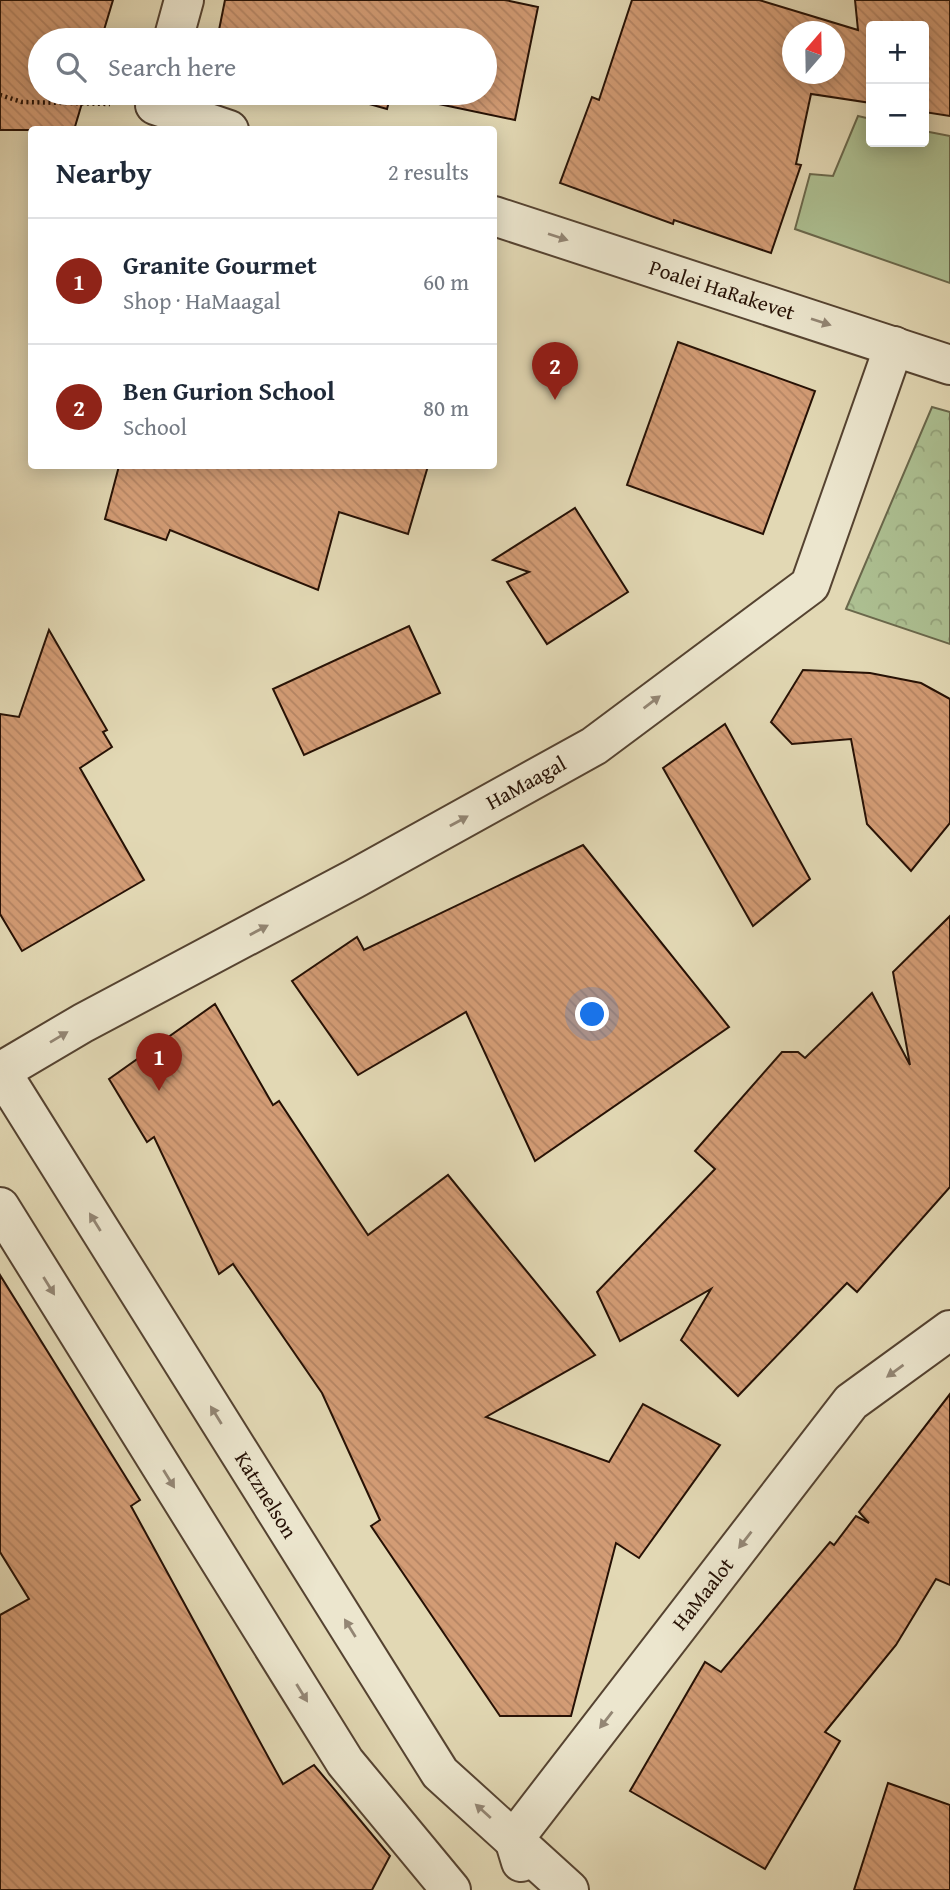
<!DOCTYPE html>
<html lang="en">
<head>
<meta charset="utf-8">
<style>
  :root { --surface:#fff; --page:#f6f6f7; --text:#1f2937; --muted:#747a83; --line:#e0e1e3; --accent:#8f2418 }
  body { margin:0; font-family:"Gentium Book Plus",serif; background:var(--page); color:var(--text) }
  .controls { position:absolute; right:21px; top:21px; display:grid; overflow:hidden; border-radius:7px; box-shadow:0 4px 18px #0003 }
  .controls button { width:63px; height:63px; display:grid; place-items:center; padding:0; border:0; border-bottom:2px solid var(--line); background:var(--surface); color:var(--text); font:35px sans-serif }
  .compass { position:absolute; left:782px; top:21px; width:63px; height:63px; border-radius:50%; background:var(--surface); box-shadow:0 4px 18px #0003; rotate:20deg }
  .you { position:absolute; left:593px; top:1015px; width:24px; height:24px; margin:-18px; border:5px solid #fff; border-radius:50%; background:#1a73e8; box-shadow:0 0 0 10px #1a73e833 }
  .badge { display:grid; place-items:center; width:46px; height:46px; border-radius:50%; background:var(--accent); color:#fff; font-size:23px; font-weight:700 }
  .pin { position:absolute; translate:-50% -58px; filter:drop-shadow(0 2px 4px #0008) }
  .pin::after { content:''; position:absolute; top:37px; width:24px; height:21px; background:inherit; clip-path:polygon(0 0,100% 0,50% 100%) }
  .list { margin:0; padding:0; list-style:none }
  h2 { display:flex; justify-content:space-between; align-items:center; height:91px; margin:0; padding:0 28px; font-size:30px }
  h2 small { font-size:23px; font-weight:400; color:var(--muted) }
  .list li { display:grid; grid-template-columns:46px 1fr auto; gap:21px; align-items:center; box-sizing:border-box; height:126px; padding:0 28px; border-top:2px solid var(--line) }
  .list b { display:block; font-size:26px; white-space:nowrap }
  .list p { margin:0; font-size:23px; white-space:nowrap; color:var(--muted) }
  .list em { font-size:23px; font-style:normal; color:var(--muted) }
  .icon { flex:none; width:38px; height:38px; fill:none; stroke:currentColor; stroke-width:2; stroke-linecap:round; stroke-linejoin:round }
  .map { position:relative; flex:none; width:950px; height:1890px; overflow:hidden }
  .search { position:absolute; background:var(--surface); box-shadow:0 4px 18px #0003; left:28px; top:28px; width:469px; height:77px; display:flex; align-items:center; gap:18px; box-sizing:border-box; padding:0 24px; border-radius:38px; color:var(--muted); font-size:26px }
  .panel { position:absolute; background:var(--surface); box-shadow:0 4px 18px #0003; left:28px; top:126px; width:469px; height:343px; border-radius:7px }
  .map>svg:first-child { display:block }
</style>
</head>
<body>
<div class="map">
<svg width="950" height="1890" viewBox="0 0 950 1890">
  <defs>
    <pattern id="park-crowns" width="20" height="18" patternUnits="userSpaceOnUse" patternTransform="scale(1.75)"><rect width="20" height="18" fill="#adc092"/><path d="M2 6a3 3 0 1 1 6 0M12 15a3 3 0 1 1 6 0" fill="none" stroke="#95a47c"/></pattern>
    <pattern id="building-back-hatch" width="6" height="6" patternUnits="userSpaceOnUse" patternTransform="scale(1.75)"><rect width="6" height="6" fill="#d39c75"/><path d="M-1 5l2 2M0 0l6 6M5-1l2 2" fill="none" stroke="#b58564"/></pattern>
  </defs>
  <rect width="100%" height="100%" fill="#e2d8b4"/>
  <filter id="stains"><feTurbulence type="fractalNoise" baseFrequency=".00286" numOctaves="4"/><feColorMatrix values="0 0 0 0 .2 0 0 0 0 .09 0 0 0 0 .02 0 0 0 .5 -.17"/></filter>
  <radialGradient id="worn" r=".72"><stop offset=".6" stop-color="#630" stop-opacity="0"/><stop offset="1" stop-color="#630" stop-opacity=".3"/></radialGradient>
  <path fill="url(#park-crowns)" stroke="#6a684c" stroke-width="2" d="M932 407 950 412V644L846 609Z"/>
  <path fill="#adc092" stroke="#6a684c" stroke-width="2" d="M858 116 871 119V142H924V131L950 136V283L795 229 810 174 833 176Z"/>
  <g fill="url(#building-back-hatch)" stroke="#261105" stroke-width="2" fill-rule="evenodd">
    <path d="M0 0H113L101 40H40V93H85L74 130H0Z"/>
    <path d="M225 0H505L538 7 515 120 391 94 387 109 330 93H485V40H217Z"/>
    <path d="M632 0H759L858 30 855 0H950V116L924 112V26H871V103L811 94 796 164 801 165 771 253 674 220 673 224 560 183 592 97 599 100ZM793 32H835V74H793Z"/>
    <path d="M678 342 815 391 763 534 627 485Z"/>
    <path d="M119 466H428L408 534 339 512 318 590 170 530 166 540 105 519Z"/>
    <path d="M575 508 628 592 547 644 507 582 529 572 493 560Z"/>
    <path d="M409 626 440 693 304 755 273 689Z"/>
    <path d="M49 630 107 730 103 732 112 747 80 768 144 880 22 951 0 914V714L19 717Z"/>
    <path d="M803 670 870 673 921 683 950 699V823L911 871 867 824 851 739 792 744 771 722Z"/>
    <path d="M725 724 810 879 753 926 663 768Z"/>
    <path d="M583 845 729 1027 535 1161 466 1012 358 1075 292 981 357 937 364 950Z"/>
    <path d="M950 916V1187L857 1292 847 1283 738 1396 681 1340 711 1289 620 1341 597 1292 715 1169 695 1151 782 1052H798L805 1058 872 993 910 1065 893 972Z"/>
    <path d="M215 1004 273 1105 279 1101 368 1235 448 1175 595 1355 486 1417 609 1462 643 1404 720 1445 639 1558 616 1543 571 1716H500L371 1526 380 1520 322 1393 233 1264 219 1274 154 1137 147 1142 109 1079Z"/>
    <path d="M0 1275 140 1500 131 1506 283 1784 314 1765 390 1856 372 1890H0V1615L29 1599 0 1552Z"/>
    <path d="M950 1394V1585L936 1579 896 1645 825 1732 840 1741 765 1869 630 1791 705 1662 721 1672 830 1542 834 1545 856 1516 869 1523 859 1512Z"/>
    <path d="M888 1783 950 1805V1890H854Z"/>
  </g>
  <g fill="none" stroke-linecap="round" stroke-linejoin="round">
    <defs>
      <g id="minor">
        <path d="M173 40 184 0"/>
        <path d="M158 93 155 105 229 130"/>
        <path d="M494 216 950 365"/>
        <path d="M0 1070 440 1773 569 1890"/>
        <path d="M0 1072 83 1023 354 879 594 746 810 585 894 346"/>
        <path d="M0 1207 345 1762 451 1890"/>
        <path d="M521 1862 514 1839 851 1402 950 1330"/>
      </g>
    </defs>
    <use href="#minor" stroke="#554331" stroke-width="42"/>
    <path stroke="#261105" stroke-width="4.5" stroke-dasharray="2 3.5" stroke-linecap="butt" d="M0 95 22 102 110 104"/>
    <use href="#minor" stroke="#ece6ce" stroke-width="38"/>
  </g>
  <defs><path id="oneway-solid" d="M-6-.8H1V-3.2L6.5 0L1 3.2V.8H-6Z" transform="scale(1.75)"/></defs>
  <g fill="#938674">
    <use href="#oneway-solid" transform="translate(558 237) rotate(18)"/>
    <use href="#oneway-solid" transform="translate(821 322) rotate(18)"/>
    <use href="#oneway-solid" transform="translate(652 702) rotate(-37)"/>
    <use href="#oneway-solid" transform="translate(459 821) rotate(-29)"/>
    <use href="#oneway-solid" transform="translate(259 930) rotate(-28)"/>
    <use href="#oneway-solid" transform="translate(59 1037) rotate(-31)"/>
    <use href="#oneway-solid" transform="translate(95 1222) rotate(-122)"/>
    <use href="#oneway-solid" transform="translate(49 1286) rotate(58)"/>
    <use href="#oneway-solid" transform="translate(895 1371) rotate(144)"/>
    <use href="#oneway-solid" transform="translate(216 1415) rotate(-122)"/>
    <use href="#oneway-solid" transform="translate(169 1479) rotate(58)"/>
    <use href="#oneway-solid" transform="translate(745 1540) rotate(128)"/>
    <use href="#oneway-solid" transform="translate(350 1628) rotate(-122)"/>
    <use href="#oneway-solid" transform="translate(302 1693) rotate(58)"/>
    <use href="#oneway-solid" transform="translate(606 1720) rotate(128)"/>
    <use href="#oneway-solid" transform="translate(483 1811) rotate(-138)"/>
  </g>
  <g text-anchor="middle" stroke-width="5" stroke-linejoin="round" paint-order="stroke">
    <g font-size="21" fill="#261105" stroke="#ece6ce">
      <text transform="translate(722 290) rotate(18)" y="7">Poalei HaRakevet</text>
      <text transform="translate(526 783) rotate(-29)" y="7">HaMaagal</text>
      <text transform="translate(266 1495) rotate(58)" y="7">Katznelson</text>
      <text transform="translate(703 1594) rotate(-52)" y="7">HaMaalot</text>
    </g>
  </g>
  <rect width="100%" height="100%" filter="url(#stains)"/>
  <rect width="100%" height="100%" fill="url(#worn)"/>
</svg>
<div class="controls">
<button>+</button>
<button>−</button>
</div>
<svg class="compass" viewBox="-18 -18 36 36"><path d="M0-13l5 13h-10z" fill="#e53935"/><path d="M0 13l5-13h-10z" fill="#747a83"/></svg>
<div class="you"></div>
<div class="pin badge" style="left:159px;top:1091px">1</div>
<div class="pin badge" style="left:555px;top:400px">2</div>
<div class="search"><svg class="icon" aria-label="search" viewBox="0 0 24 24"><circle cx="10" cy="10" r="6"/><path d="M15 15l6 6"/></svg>Search here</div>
<section class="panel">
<h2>Nearby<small>2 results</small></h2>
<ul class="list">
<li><span class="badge">1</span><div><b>Granite Gourmet</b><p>Shop · HaMaagal</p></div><em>60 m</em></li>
<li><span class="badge">2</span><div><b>Ben Gurion School</b><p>School</p></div><em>80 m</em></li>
</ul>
</section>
</div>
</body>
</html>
